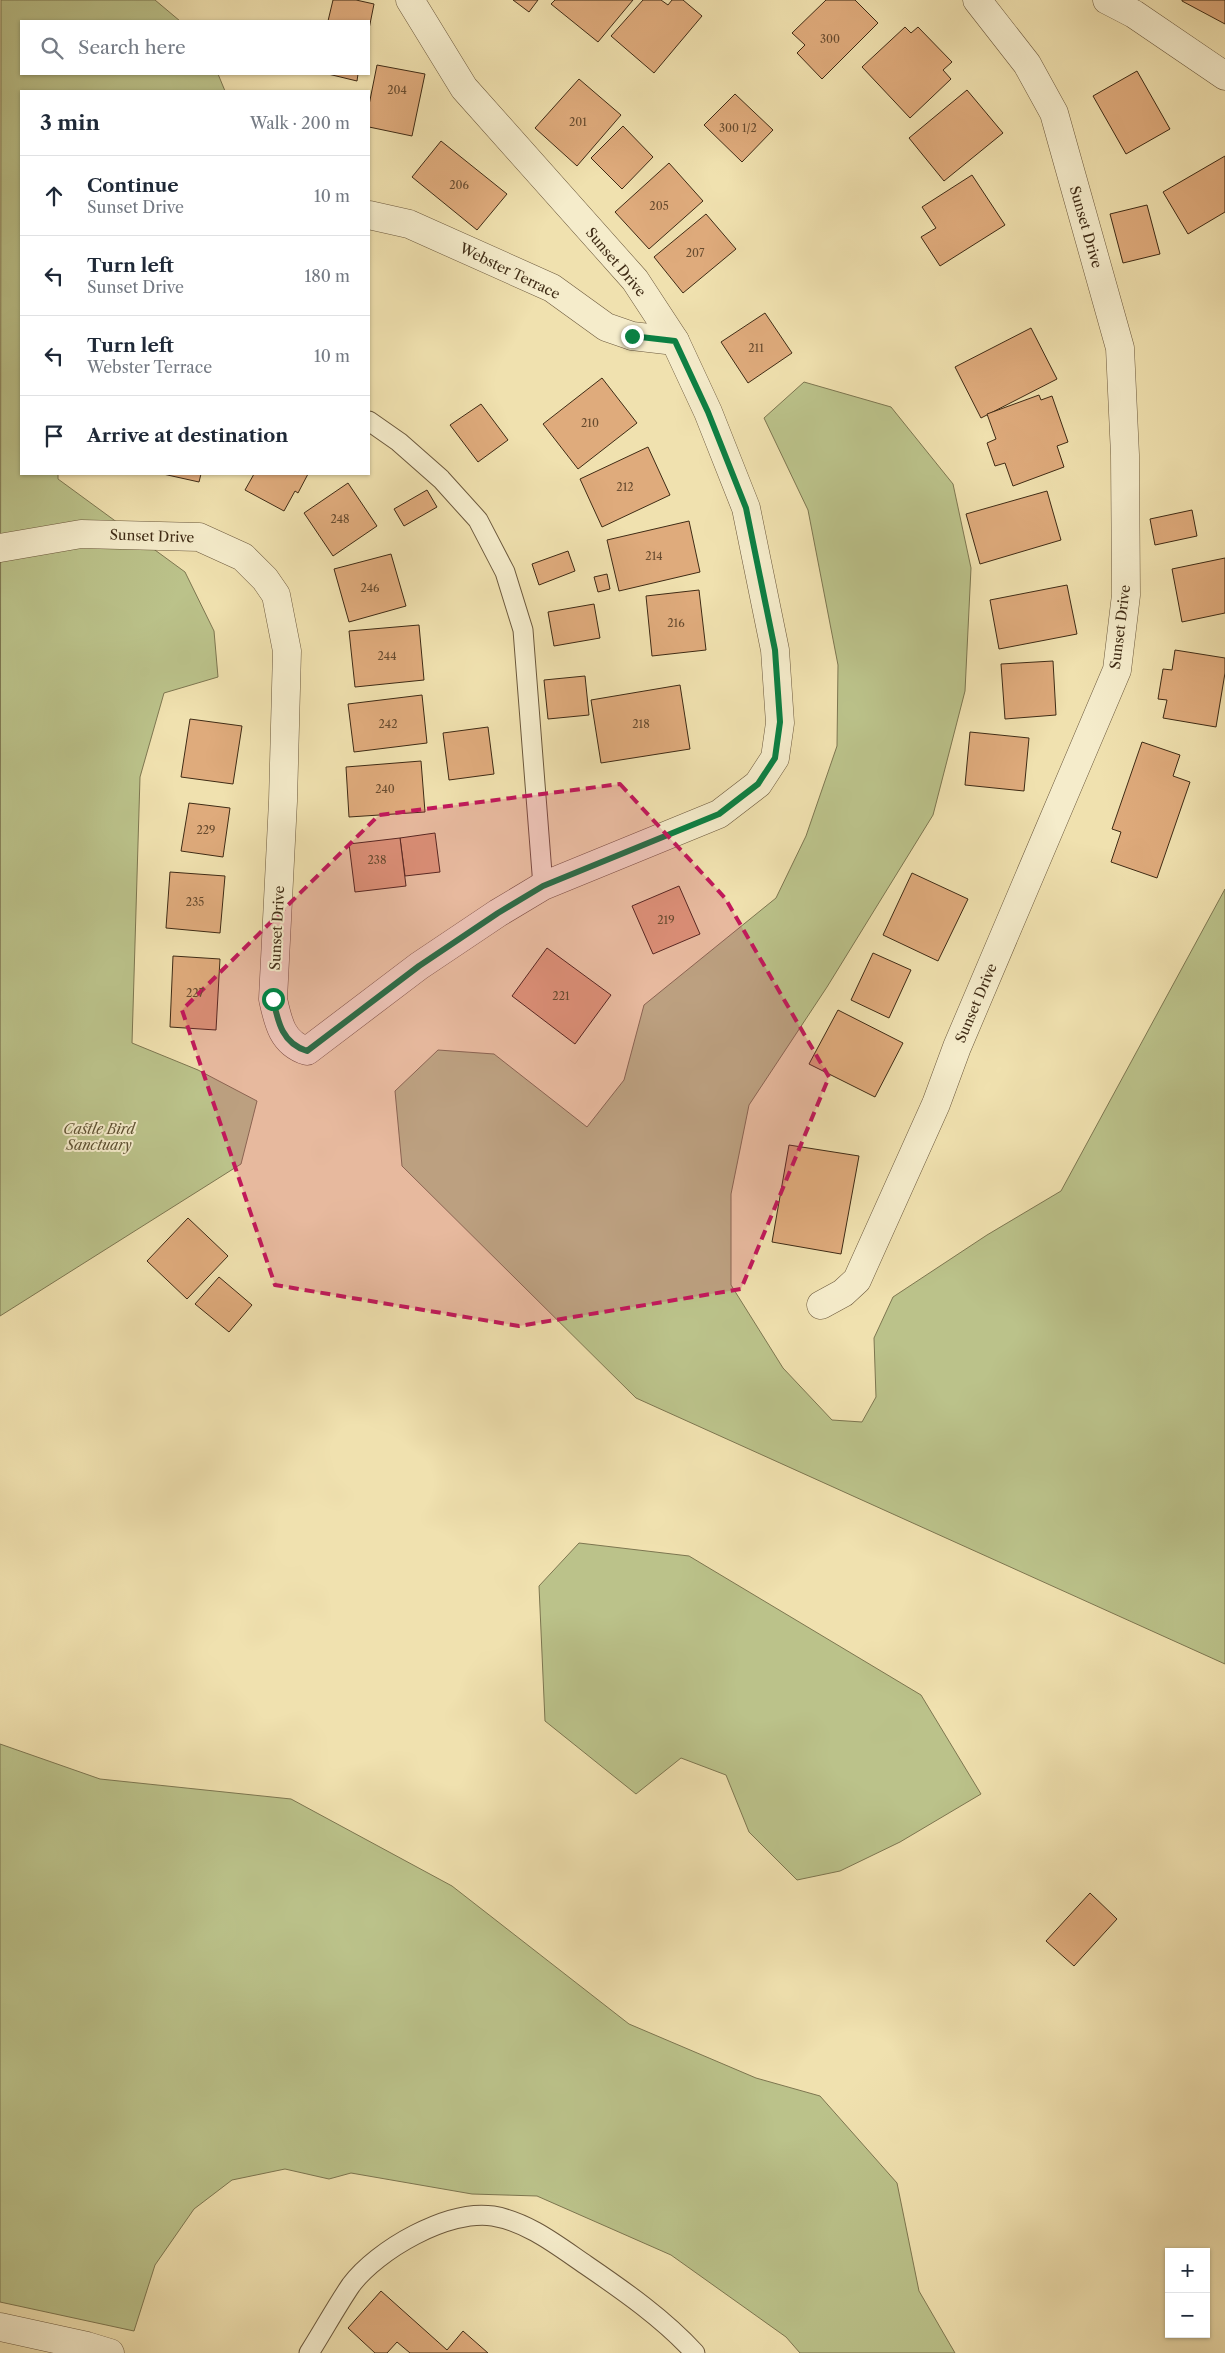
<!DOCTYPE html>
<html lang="en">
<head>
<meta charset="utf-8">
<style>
  :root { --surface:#fff; --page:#f6f6f7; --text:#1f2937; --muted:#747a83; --line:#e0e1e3 }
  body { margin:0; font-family:"Libre Caslon Text",serif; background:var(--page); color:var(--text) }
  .controls { position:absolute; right:15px; bottom:15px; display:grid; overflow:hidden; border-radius:0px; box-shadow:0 1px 4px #0004 }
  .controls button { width:45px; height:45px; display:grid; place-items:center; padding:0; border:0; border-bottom:1px solid var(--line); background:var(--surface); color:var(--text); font:25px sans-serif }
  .stop { position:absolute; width:15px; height:15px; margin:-11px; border:4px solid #0b8043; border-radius:50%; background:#fff }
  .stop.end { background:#0b8043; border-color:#fff; box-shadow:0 1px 5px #0008 }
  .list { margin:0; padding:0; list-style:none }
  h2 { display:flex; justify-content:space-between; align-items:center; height:65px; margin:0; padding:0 20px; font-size:21px }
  h2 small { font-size:16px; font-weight:400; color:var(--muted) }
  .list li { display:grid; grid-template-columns:32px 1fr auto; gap:15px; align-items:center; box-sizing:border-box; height:80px; padding:0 20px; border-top:1px solid var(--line) }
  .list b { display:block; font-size:19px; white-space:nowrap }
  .list p { margin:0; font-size:16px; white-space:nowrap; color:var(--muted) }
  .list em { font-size:16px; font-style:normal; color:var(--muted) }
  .icon { flex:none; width:28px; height:28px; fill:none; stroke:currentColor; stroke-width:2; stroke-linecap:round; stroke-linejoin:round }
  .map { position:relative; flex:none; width:1225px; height:2353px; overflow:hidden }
  .search { position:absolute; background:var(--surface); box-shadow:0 1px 4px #0004; left:20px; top:20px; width:350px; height:55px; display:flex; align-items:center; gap:12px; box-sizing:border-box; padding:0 18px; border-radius:0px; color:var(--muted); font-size:19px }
  .panel { position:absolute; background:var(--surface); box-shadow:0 1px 4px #0004; left:20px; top:90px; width:350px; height:385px; border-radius:0px }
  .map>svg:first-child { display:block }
</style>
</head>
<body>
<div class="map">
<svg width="1225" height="2353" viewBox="0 0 1225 2353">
  <rect width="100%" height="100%" fill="#f0e1af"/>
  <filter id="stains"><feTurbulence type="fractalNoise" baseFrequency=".004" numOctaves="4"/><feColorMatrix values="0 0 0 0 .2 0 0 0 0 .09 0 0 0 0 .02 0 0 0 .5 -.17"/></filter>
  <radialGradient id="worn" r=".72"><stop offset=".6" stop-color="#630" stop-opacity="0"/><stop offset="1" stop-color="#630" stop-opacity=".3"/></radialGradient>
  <g fill="#bbc28a" stroke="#7d7650">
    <path d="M1 0H155L180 21H21V74H218L225 91H21V474H58V479L185 572 214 631 218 677 164 693 140 777 132 1043 198 1070 257 1101 241 1164 0 1316Z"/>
    <path d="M804 382 891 407 953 484 971 568 965 691 933 815 827 987 749 1105 731 1194V1285L783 1368 832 1420 862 1422 876 1397 874 1338 893 1297 987 1235 1061 1191 1225 889V1664L636 1398 402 1166 395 1091 438 1050 494 1054 587 1127 624 1080 644 1005 776 898 806 836 837 746 838 665 808 510 764 418Z"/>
    <path d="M579 1543 689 1556 921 1695 981 1794 900 1842 840 1871 797 1880 749 1832 726 1775 681 1758 636 1794 545 1721 539 1586Z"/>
    <path d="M0 1744 100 1779 291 1799 452 1886 629 2024 756 2078 820 2096 897 2183 919 2291 955 2353H800L786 2337 671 2255 537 2196 472 2194 351 2173 329 2179 285 2169 232 2180 194 2209 155 2265 134 2331 0 2302Z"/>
  </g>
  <g fill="#dfab7c" stroke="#3f2b15">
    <path d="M333 0H356L374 4 369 29V21H328Z"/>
    <path d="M513 0H538L529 12Z"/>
    <path d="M555 0H633L598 42 551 4Z"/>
    <path d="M643 0H661L668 5 672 0H683L702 16 654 73 611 36Z"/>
    <path d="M826 0H855L878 23 822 79 797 53 805 45 792 33Z"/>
    <path d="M1182 0H1225V24L1182 1Z"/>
    <path d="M905 27 911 33 918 27 952 62 943 70 951 79 910 118 862 67Z"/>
    <path d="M377 65 425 74 412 136 369 127V105Z"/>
    <path d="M1137 71 1170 129 1126 154 1093 96Z"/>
    <path d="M328 74H358L357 81Z"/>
    <path d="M579 79 621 115 577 166 535 128Z"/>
    <path d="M967 90 1003 133 944 181 909 138Z"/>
    <path d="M735 94 773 130 742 162 704 125Z"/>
    <path d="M623 126 653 157 622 189 591 158Z"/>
    <path d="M441 141 507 194 477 230 412 177Z"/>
    <path d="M1225 156V212L1188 234 1163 192Z"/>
    <path d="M669 163 703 201 649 249 615 212Z"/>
    <path d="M972 175 1005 225 940 266 921 237 936 228 922 207Z"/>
    <path d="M1147 205 1160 254 1123 263 1110 214Z"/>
    <path d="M706 214 736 249 683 293 654 257Z"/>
    <path d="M765 313 792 353 748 383 721 342Z"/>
    <path d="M1031 328 1057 379 981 418 955 367Z"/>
    <path d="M602 378 637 423 578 469 543 424Z"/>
    <path d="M1039 395 1041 400 1052 396 1068 442 1057 446 1064 467 1013 486 1005 463 995 466 987 443 996 439 987 414Z"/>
    <path d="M481 404 508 440 478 462 450 425Z"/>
    <path d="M648 447 670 495 602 527 580 479Z"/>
    <path d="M163 474H201L199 482Z"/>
    <path d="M254 474H308L298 493 295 491 284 511 245 490Z"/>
    <path d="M348 483 377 526 333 556 304 513Z"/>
    <path d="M427 490 437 507 404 526 394 509Z"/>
    <path d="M1047 491 1061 540 980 564 966 514Z"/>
    <path d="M1192 510 1197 536 1155 545 1150 519Z"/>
    <path d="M689 521 700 572 619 591 607 540Z"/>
    <path d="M568 551 575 571 539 585 532 564Z"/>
    <path d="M391 554 406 606 349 622 334 569Z"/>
    <path d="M1225 558V613L1182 622 1172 569Z"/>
    <path d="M607 574 610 589 598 592 594 577Z"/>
    <path d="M1067 585 1077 634 999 649 990 600Z"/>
    <path d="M699 590 706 650 652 656 646 596Z"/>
    <path d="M594 604 600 638 554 646 548 612Z"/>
    <path d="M419 625 424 680 355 687 349 631Z"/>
    <path d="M1175 650 1225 658V673L1216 727 1163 718 1167 700 1158 699 1163 669 1172 670Z"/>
    <path d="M1053 661 1056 715 1005 719 1001 664Z"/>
    <path d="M585 676 589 715 548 719 544 680Z"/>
    <path d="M680 685 690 749 601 763 591 700Z"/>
    <path d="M422 695 427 743 354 752 348 704Z"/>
    <path d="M190 719 242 726 233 784 181 777Z"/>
    <path d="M488 727 494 774 449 780 443 733Z"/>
    <path d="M970 732 1029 738 1024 791 965 785Z"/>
    <path d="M1142 742 1180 755 1173 776 1190 782 1157 878 1111 862 1121 832 1112 829Z"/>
    <path d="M421 761 425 812 349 817 346 767Z"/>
    <path d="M189 803 230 808 223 857 181 851Z"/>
    <path d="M435 833 440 872 405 876 400 838Z"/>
    <path d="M400 838 406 886 355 892 349 844Z"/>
    <path d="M170 872 225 876 220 933 166 928Z"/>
    <path d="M912 873 968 899 938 961 883 935Z"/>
    <path d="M679 886 700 934 653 954 632 906Z"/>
    <path d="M547 948 611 995 575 1044 512 996Z"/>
    <path d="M873 953 911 970 889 1018 851 1000Z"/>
    <path d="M173 956 220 959 216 1030 170 1027Z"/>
    <path d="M838 1010 903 1043 875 1097 809 1064Z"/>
    <path d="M789 1145 859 1156 841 1254 772 1242Z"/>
    <path d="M188 1218 228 1256 187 1299 147 1261Z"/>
    <path d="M219 1277 252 1305 229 1332 195 1304Z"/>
    <path d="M1090 1893 1117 1919 1074 1966 1046 1941Z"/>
    <path d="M381 2291 447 2350 463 2331 488 2353H410L397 2342 387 2353H375L348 2328Z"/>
  </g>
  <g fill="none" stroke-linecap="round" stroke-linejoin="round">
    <defs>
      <g id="lane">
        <path d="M369 421 399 442 441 479 478 520 505 572 523 630 543 886"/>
        <path d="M309 2353C323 2331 336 2307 351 2285 377 2250 448 2209 493 2216 528 2222 558 2246 586 2265 624 2291 664 2319 695 2353"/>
      </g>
      <g id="street">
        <path d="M1107 0 1134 14 1225 76"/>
        <path d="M369 215 409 224 552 288 606 327 632 336 675 341"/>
        <path d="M0 548 81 534 199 537 243 557 265 579 276 595 287 651 283 801 273 999C278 1022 282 1043 307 1051L419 966 498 913 543 886 719 814 758 784 775 758 780 723 775 650 746 508 708 412 675 341 635 280 464 88 410 0"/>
        <path d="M821 1305 843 1293 857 1280 936 1104 957 1047 1117 670 1126 595 1125 455 1120 348 1054 113 1027 64 977 0"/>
        <path d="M0 2327 87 2346 110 2353"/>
      </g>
    </defs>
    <use href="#lane" stroke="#6b583c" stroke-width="21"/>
    <use href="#street" stroke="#6b583c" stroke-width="29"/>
    <use href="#lane" stroke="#f5eccb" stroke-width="19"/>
    <use href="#street" stroke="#f5eccb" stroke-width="28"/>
  </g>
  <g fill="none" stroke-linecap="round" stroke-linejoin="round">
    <path stroke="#0b8043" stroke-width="6" d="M273 999C278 1022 282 1043 307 1051L419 966 498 913 543 886 719 814 758 784 775 758 780 722 775 650 746 508 708 412 675 341 632 336"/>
  </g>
  <path fill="#c2185b" fill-opacity="0.2" stroke="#c2185b" stroke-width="4" stroke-dasharray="10 6" stroke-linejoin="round" d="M620 784 725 898 829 1077 741 1289 519 1326 275 1285 182 1010 379 815Z"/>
  <g text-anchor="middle" stroke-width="4" stroke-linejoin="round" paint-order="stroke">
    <g font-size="11" fill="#674b2f">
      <text x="830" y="43">300</text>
      <text x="397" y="94">204</text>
      <text x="578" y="126">201</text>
      <text x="738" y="132">300 1/2</text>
      <text x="459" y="189">206</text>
      <text x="659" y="210">205</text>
      <text x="695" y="257">207</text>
      <text x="756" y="352">211</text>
      <text x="590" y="427">210</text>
      <text x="625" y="491">212</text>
      <text x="340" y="523">248</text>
      <text x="654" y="560">214</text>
      <text x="370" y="592">246</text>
      <text x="676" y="627">216</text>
      <text x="387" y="660">244</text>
      <text x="388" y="728">242</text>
      <text x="641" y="728">218</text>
      <text x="385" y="793">240</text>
      <text x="206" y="834">229</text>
      <text x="377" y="864">238</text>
      <text x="195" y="906">235</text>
      <text x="666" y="924">219</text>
      <text x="195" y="997">227</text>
      <text x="561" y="1000">221</text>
    </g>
    <g font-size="14" fill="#3f2b15" stroke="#f5eccb">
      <text transform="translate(1086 227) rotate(74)" y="5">Sunset Drive</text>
      <text transform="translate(616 262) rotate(50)" y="5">Sunset Drive</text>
      <text transform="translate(510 271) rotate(26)" y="5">Webster Terrace</text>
      <text transform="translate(152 536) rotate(2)" y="5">Sunset Drive</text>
      <text transform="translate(1120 627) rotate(-83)" y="5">Sunset Drive</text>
      <text transform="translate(277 928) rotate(-87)" y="5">Sunset Drive</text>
      <text transform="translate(976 1003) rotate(-67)" y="5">Sunset Drive</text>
    </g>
    <g font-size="14" font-style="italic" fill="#5e5132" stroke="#f5eccb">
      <text x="99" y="1134">Castle Bird<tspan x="99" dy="16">Sanctuary</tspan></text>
    </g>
  </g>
  <rect width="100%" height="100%" filter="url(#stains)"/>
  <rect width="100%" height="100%" fill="url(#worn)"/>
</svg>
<div class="controls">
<button>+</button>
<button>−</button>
</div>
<div class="stop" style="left:273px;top:999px"></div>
<div class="stop end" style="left:632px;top:336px"></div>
<div class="search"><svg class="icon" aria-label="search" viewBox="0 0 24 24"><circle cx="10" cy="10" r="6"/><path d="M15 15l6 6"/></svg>Search here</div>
<section class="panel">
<h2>3 min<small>Walk · 200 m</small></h2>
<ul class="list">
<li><svg class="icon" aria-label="ahead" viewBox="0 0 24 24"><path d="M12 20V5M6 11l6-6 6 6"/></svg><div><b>Continue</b><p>Sunset Drive</p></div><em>10 m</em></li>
<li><svg class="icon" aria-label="left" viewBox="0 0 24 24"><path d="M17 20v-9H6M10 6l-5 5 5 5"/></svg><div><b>Turn left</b><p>Sunset Drive</p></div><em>180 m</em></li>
<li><svg class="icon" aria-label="left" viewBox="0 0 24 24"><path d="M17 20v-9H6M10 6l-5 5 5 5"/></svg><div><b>Turn left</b><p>Webster Terrace</p></div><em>10 m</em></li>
<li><svg class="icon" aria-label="arrive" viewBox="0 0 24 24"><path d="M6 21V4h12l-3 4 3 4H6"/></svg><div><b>Arrive at destination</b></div></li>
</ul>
</section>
</div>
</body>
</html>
